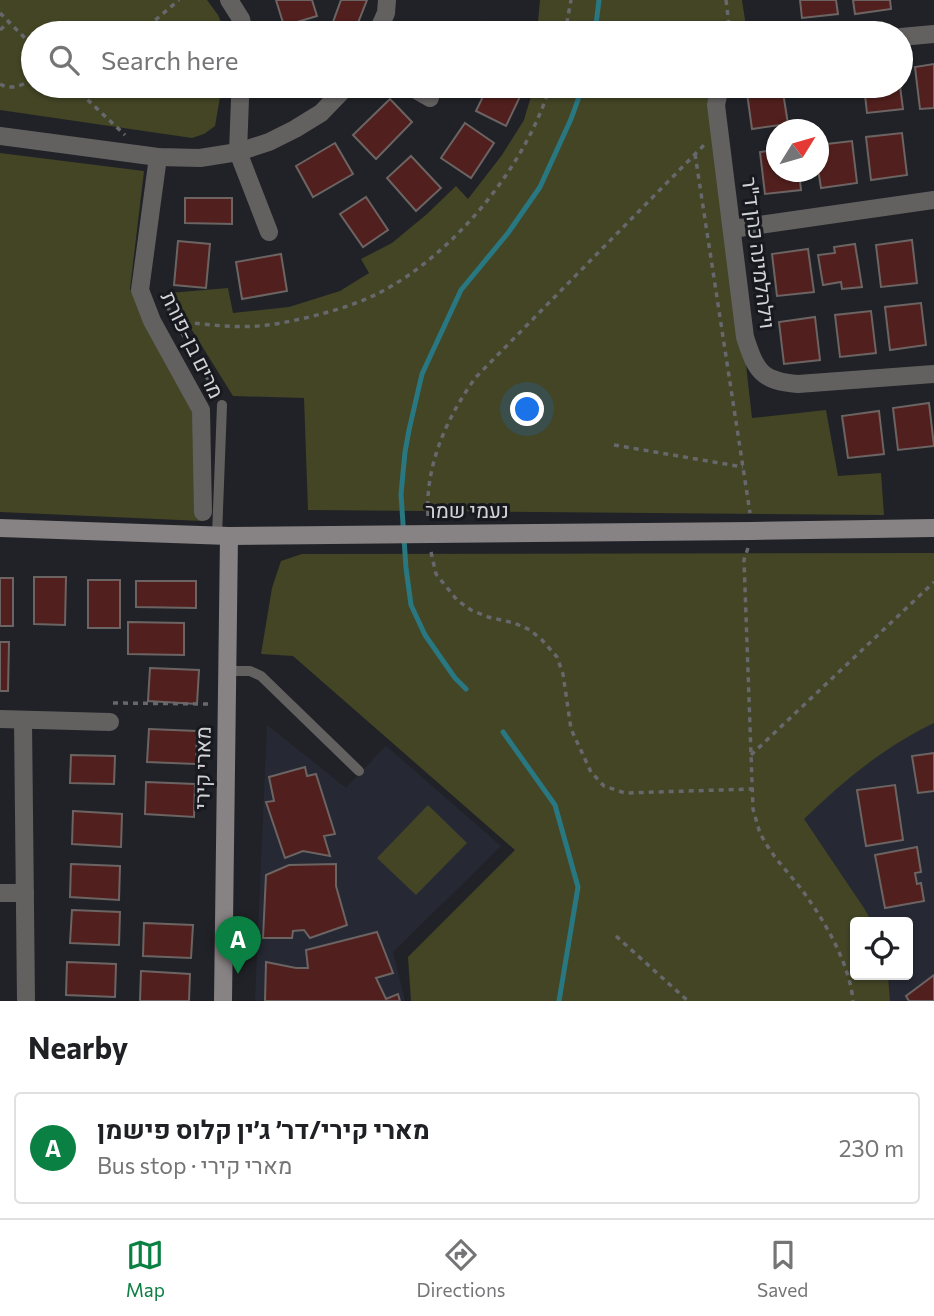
<!DOCTYPE html>
<html lang="en">
<head>
<meta charset="utf-8">
<style>
  :root { --surface:#fff; --page:#f2f2f2; --text:#202124; --muted:#757577; --line:#e0e0e0; --accent:#0b8043 }
  body { margin:0; font-family:Commissioner,Heebo,sans-serif; background:var(--page); color:var(--text) }
  .controls { position:absolute; right:21px; bottom:21px; display:grid; overflow:hidden; border-radius:7px; box-shadow:0 2px 5px #0004 }
  .controls button { width:63px; height:63px; display:grid; place-items:center; padding:0; border:0; border-bottom:2px solid var(--line); background:var(--surface); color:var(--text); font:35px sans-serif }
  .compass { position:absolute; left:766px; top:119px; width:63px; height:63px; border-radius:50%; background:var(--surface); box-shadow:0 2px 5px #0004; rotate:53deg }
  .you { position:absolute; left:528px; top:410px; width:24px; height:24px; margin:-18px; border:5px solid #fff; border-radius:50%; background:#1a73e8; box-shadow:0 0 0 10px #1a73e833 }
  .badge { display:grid; place-items:center; width:46px; height:46px; border-radius:50%; background:var(--accent); color:#fff; font-size:23px; font-weight:700 }
  .pin { position:absolute; translate:-50% -58px; filter:drop-shadow(0 2px 4px #0008) }
  .pin::after { content:''; position:absolute; top:37px; width:24px; height:21px; background:inherit; clip-path:polygon(0 0,100% 0,50% 100%) }
  .list { margin:0; padding:0; list-style:none }
  h2 { display:flex; justify-content:space-between; align-items:center; height:91px; margin:0; padding:0 28px; font-size:30px }
  h2 small { font-size:23px; font-weight:400; color:var(--muted) }
  .list li { display:grid; grid-template-columns:46px 1fr auto; gap:21px; align-items:center; box-sizing:border-box; height:112px; margin:0 14px 14px; padding:0 14px; border:2px solid var(--line); border-radius:7px }
  .list b { display:block; font-size:26px; white-space:nowrap }
  .list p { margin:0; font-size:23px; white-space:nowrap; color:var(--muted) }
  .list em { font-size:23px; font-style:normal; color:var(--muted) }
  .icon { flex:none; width:38px; height:38px; fill:none; stroke:currentColor; stroke-width:2; stroke-linecap:round; stroke-linejoin:round }
  .map { position:relative; flex:none; width:934px; height:1001px; overflow:hidden }
  .search { position:absolute; background:var(--surface); box-shadow:0 2px 5px #0004; left:21px; right:21px; top:21px; height:77px; display:flex; align-items:center; gap:18px; box-sizing:border-box; padding:0 24px; border-radius:38px; color:var(--muted); font-size:26px }
  .sheet { height:217px; background:var(--surface) }
  nav { display:flex; justify-content:space-around; align-items:center; box-sizing:border-box; height:98px; border-top:2px solid var(--line); background:var(--surface); font-size:19px; color:var(--muted) }
  nav a { display:grid; justify-items:center; gap:4px }
  nav .on { color:var(--accent) }
  .map>svg:first-child { display:block }
</style>
</head>
<body>
<div class="map">
<svg width="934" height="1001" viewBox="0 0 934 1001">
  <rect width="100%" height="100%" fill="#212227"/>
  <g fill="#262934">
    <path d="M934 723V1001H890L888 975H908V922H872L864 908 803 819 850 775 880 754 911 734Z"/>
    <path d="M267 725 346 788 386 746 501 846 393 952 405 1001H255Z"/>
  </g>
  <g fill="#434525">
    <path d="M0 0H207L218 15 226 33H33V86H222L215 126 204 134 192 138 0 110Z"/>
    <path d="M540 0H742L747 33H537Z"/>
    <path d="M534 86H715L752 418 826 410 838 476 881 473 884 515 308 510 304 398 233 396 169 293 228 288 233 313 289 307 340 291 369 273 361 259 392 243 427 214 456 186 468 199 502 155 524 120Z"/>
    <path d="M0 153 144 171 130 289 192 412 198 427 202 521 0 512Z"/>
    <path d="M934 553V723C884 747 843 781 804 819L864 908 872 922H855V975H888L890 1001H411L408 957 515 850 293 656 261 654 272 588 281 561 302 554Z"/>
    <path d="M428 805 467 843 416 895 377 858Z"/>
  </g>
  <g fill="none" stroke-linecap="round" stroke-linejoin="round">
    <g stroke="#297780" stroke-width="5">
      <path d="M595 33 599 0"/>
      <path d="M466 689 455 678 425 635 411 605 406 568 401 494 405 452 409 430 422 374 461 290 508 233 540 187 571 119 583 86"/>
      <path d="M503 732 555 805 578 887 559 1001"/>
    </g>
  </g>
  <g fill="#511f1d" stroke="#6b6463" stroke-width="2">
    <path d="M276 0H312L317 16 284 26Z"/>
    <path d="M341 0H367L354 33H329Z"/>
    <path d="M800 0H836L838 14 802 18Z"/>
    <path d="M853 0H890L891 9 855 14Z"/>
    <path d="M484 22 518 33H480Z"/>
    <path d="M934 64V108L920 109 915 67Z"/>
    <path d="M488 86H525L506 126 476 111Z"/>
    <path d="M746 86H771V88L782 86 788 124 752 129Z"/>
    <path d="M864 86H900L903 109 867 113Z"/>
    <path d="M390 99 412 122 376 159 353 135Z"/>
    <path d="M465 123 494 143 471 178 441 158Z"/>
    <path d="M902 133 907 175 871 180 866 137Z"/>
    <path d="M852 141 857 183 821 188 818 169V145Z"/>
    <path d="M335 143 353 174 313 197 296 166Z"/>
    <path d="M776 150V172H799L801 190 765 194 760 152Z"/>
    <path d="M411 156 441 188 416 211 387 178Z"/>
    <path d="M366 197 388 230 363 247 340 214Z"/>
    <path d="M185 198H232V224L185 223Z"/>
    <path d="M912 240 917 283 881 287 876 245Z"/>
    <path d="M178 241 210 244 206 288 174 285Z"/>
    <path d="M855 244 862 287 842 289 841 282 823 285 818 255 835 253 834 247Z"/>
    <path d="M808 249 814 292 777 296 772 254Z"/>
    <path d="M281 254 287 291 242 299 236 262Z"/>
    <path d="M921 303 926 345 890 350 885 307Z"/>
    <path d="M871 311 876 353 840 357 835 315Z"/>
    <path d="M815 317 820 360 784 364 779 322Z"/>
    <path d="M929 403 934 446 898 450 893 408Z"/>
    <path d="M879 411 884 454 848 458 842 416Z"/>
    <path d="M34 577H66L65 625 34 624Z"/>
    <rect x="0" y="578" width="13" height="48"/>
    <rect x="88" y="580" width="32" height="48"/>
    <path d="M136 581H196V608L136 607Z"/>
    <path d="M128 622 184 623V655L128 654Z"/>
    <path d="M0 642H9L8 691H0Z"/>
    <path d="M150 668 199 670 197 704 148 701Z"/>
    <path d="M149 729 197 731 196 764 147 762Z"/>
    <path d="M934 753V791L918 793 912 756Z"/>
    <path d="M71 755 115 756 114 784 70 783Z"/>
    <path d="M305 767 307 776 316 774 335 834 324 836 330 856 303 851 285 858 266 802 274 801 269 777Z"/>
    <path d="M146 782 195 784 194 817 145 814Z"/>
    <path d="M895 785 903 840 866 846 857 790Z"/>
    <path d="M73 811 122 814 121 847 72 844Z"/>
    <path d="M917 847 921 872 915 873 917 884 921 883 924 901 885 908 875 855Z"/>
    <path d="M71 864 120 866 119 900 70 897Z"/>
    <path d="M336 864V886L347 925 310 938 304 930 293 931 292 938H263L266 875 289 865Z"/>
    <path d="M72 910 120 912 119 945 70 943Z"/>
    <path d="M144 923 193 925 191 958 143 956Z"/>
    <path d="M377 932 393 973 376 978 386 999 398 994 400 1001H265L266 962 296 968H308L306 950Z"/>
    <path d="M67 962 116 964 115 997 66 995Z"/>
    <path d="M141 971 190 974 189 1001H140Z"/>
    <path d="M934 975V1001H909L906 996Z"/>
  </g>
  <g fill="none" stroke-linecap="round" stroke-linejoin="round">
    <g stroke="#67686c" stroke-width="3.5" stroke-dasharray="5 5" stroke-linecap="butt">
      <path d="M726 0 730 33"/>
      <path d="M0 13 33 46"/>
      <path d="M0 30 9 22"/>
      <path d="M140 33 179 0"/>
      <path d="M565 33 571 0"/>
      <path d="M0 84C11 91 24 85 33 78"/>
      <path d="M73 86 125 135"/>
      <path d="M695 154 750 513"/>
      <path d="M167 306 216 394"/>
      <path d="M175 321C210 325 246 330 281 323 313 317 348 308 377 294 453 256 526 166 550 86"/>
      <path d="M614 445 743 467"/>
      <path d="M428 516C425 465 447 417 476 377L704 145"/>
      <path d="M748 548 744 560 753 809C755 816 757 823 759 830 769 855 792 875 807 897 827 925 850 966 853 1001"/>
      <path d="M431 552 436 574 457 600 471 610 488 617 514 623 530 630 542 640 557 657 563 674 571 729 591 772 604 786 625 793 752 789"/>
      <path d="M113 703 210 704"/>
      <path d="M751 755 934 582"/>
      <path d="M616 936 688 1001"/>
    </g>
    <g stroke="#636060" stroke-width="10">
      <path d="M217 536 222 405"/>
      <path d="M227 671H250L261 676 359 771"/>
    </g>
    <g stroke="#636060" stroke-width="18">
      <path d="M229 0 241 19 244 33"/>
      <path d="M377 33 386 13 387 0"/>
      <path d="M901 37 934 34"/>
      <path d="M242 86 240 99 238 152 269 232"/>
      <path d="M409 86 430 98"/>
      <path d="M720 86 716 105 745 337C756 371 761 381 798 384L934 374"/>
      <path d="M0 136 158 157 200 158 238 152 269 142 295 129 321 113 347 86"/>
      <path d="M158 157 140 290 152 321 201 410 203 512"/>
      <path d="M732 229 934 200"/>
      <path d="M0 719 110 722"/>
      <path d="M23 720 26 1001"/>
      <path d="M0 893H25"/>
    </g>
    <g stroke="#878283" stroke-width="18">
      <path d="M0 528 229 536 752 531 934 528"/>
      <path d="M223 1001 229 536"/>
    </g>
  </g>
  <g text-anchor="middle" stroke-width="6" stroke-linejoin="round" paint-order="stroke">
    <g font-size="21" fill="#d1d2d6" stroke="#17191e">
      <text transform="translate(758 253) rotate(83)" y="7">וילהלמינה כהן ד"ר</text>
      <text transform="translate(192 345) rotate(64)" y="7">מרים בן-פורת</text>
      <text x="467" y="518">נעמי שמר</text>
      <text transform="translate(203 768) rotate(-89)" y="7">מארי קירי</text>
    </g>
  </g>
</svg>
<div class="controls">
<button><svg class="icon" aria-label="locate" viewBox="0 0 24 24"><circle cx="12" cy="12" r="6"/><path d="M12 2v4M12 18v4M2 12h4M18 12h4"/></svg></button>
</div>
<svg class="compass" viewBox="-18 -18 36 36"><path d="M0-13l5 13h-10z" fill="#e53935"/><path d="M0 13l5-13h-10z" fill="#757577"/></svg>
<div class="you"></div>
<div class="pin badge" style="left:238px;top:974px">A</div>
<div class="search"><svg class="icon" aria-label="search" viewBox="0 0 24 24"><circle cx="10" cy="10" r="6"/><path d="M15 15l6 6"/></svg>Search here</div>
</div>
<section class="sheet">
<h2>Nearby<small></small></h2>
<ul class="list">
<li><span class="badge">A</span><div><b>מארי קירי/דר׳ ג׳ין קלוס פישמן</b><p>Bus stop · מארי קירי</p></div><em>230 m</em></li>
</ul>
</section>
<nav>
<a class="on"><svg class="icon" aria-label="map" viewBox="0 0 24 24"><path d="M3 6l6-2 6 2 6-2v14l-6 2-6-2-6 2zM9 4v14M15 6v14"/></svg>Map</a>
<a><svg class="icon" aria-label="directions" viewBox="0 0 24 24"><path d="M12 3l9 9-9 9-9-9zM9 14v-3h6M13 9l2 2-2 2"/></svg>Directions</a>
<a><svg class="icon" aria-label="saved" viewBox="0 0 24 24"><path d="M7 4h10v16l-5-4-5 4z"/></svg>Saved</a>
</nav>
</body>
</html>
